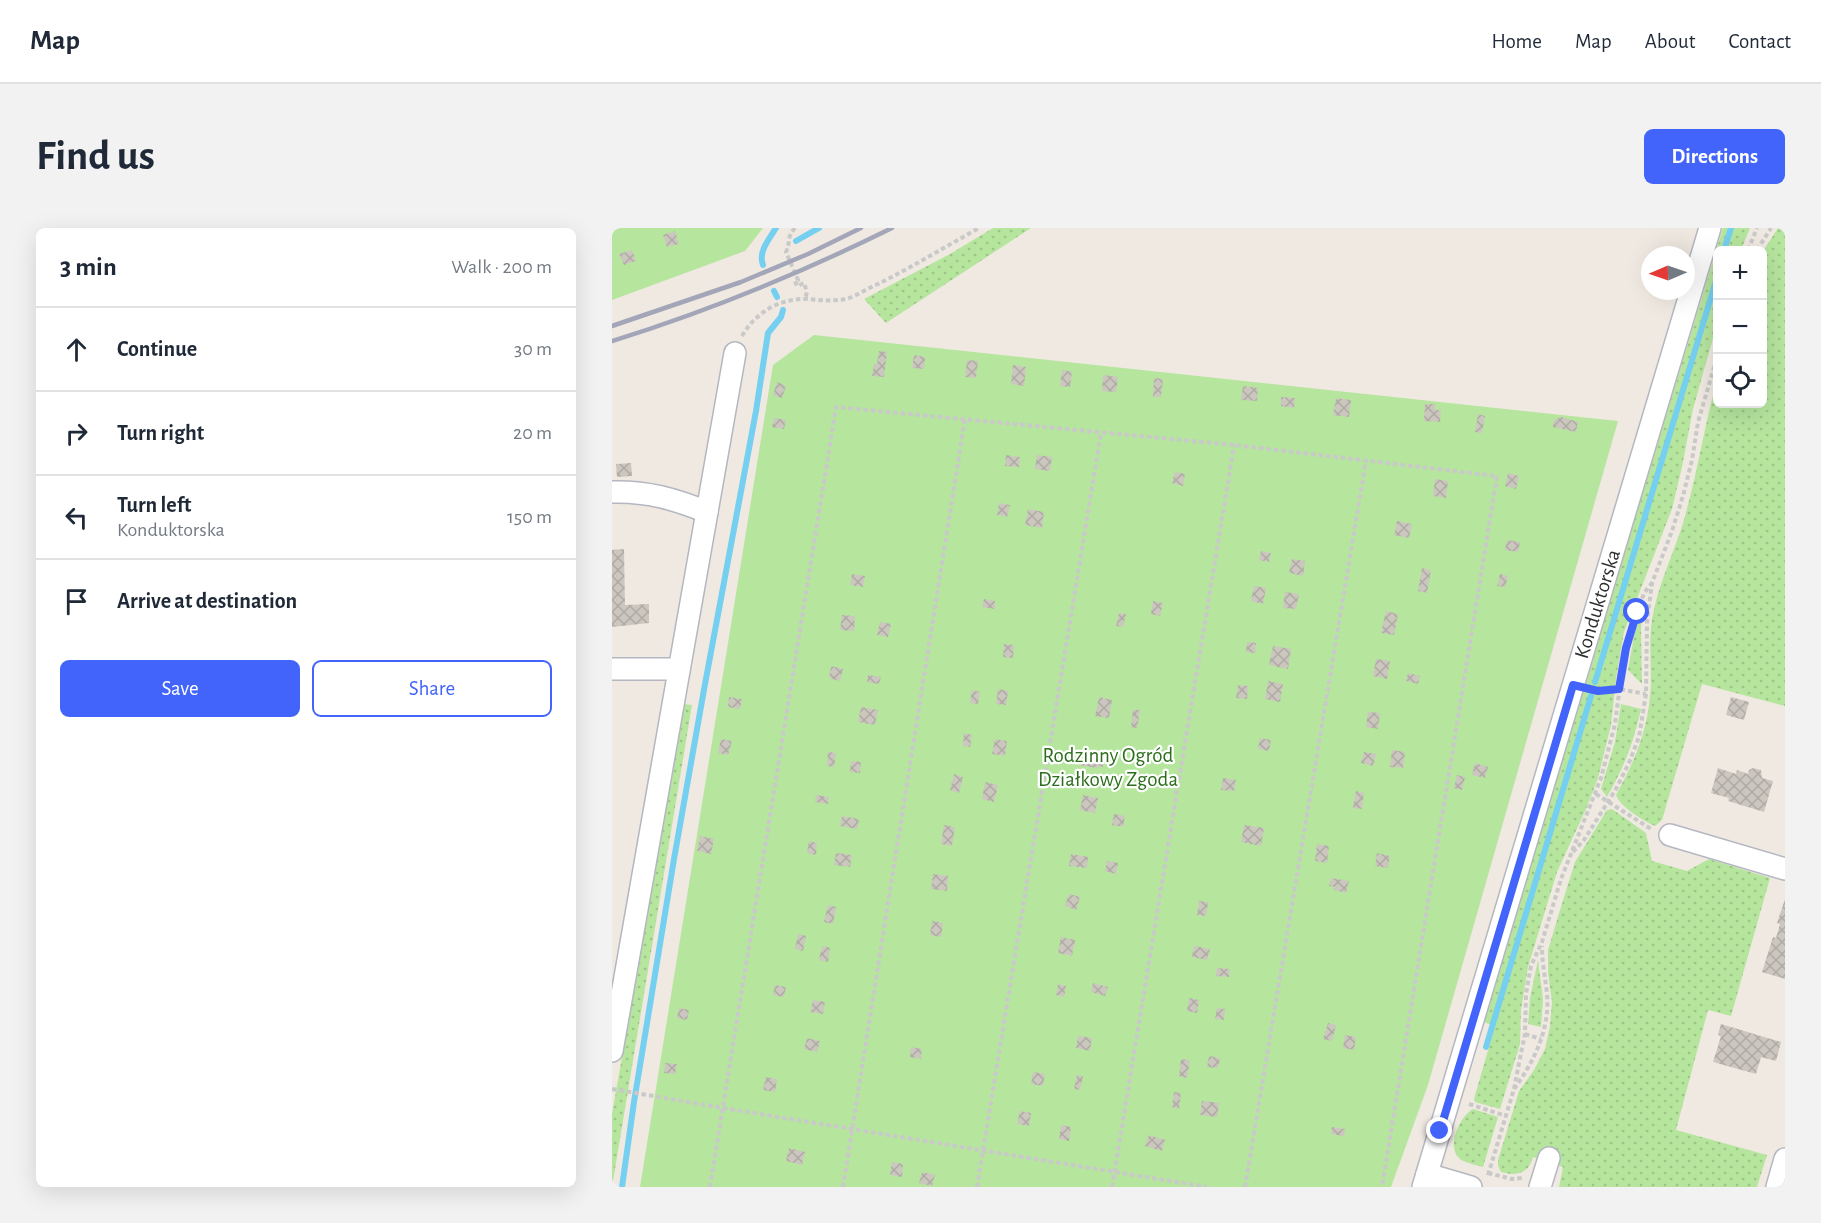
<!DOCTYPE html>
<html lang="en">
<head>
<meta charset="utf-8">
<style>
  :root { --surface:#fff; --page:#f2f2f3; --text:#1f2937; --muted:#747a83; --line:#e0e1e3; --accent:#4264fb }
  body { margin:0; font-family:"Alegreya Sans",sans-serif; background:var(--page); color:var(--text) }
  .controls { position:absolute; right:18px; top:18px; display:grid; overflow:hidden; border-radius:9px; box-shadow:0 6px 24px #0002 }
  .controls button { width:54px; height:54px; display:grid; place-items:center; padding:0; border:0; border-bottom:2px solid var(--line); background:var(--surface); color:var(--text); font:30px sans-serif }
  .compass { position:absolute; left:1029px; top:18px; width:54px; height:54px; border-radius:50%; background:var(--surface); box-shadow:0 6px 24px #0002; rotate:268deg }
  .stop { position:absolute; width:18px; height:18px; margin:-14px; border:4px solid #4264fb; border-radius:50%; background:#fff }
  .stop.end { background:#4264fb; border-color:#fff; box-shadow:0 2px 6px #0008 }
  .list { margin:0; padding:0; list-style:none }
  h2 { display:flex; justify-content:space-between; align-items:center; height:78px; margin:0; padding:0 24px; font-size:26px }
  h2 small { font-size:20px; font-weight:400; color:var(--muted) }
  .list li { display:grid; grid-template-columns:39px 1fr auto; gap:18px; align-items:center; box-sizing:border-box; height:84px; padding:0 24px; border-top:2px solid var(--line) }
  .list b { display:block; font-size:22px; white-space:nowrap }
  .list p { margin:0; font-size:20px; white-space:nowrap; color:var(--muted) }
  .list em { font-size:20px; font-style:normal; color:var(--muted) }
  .actions { display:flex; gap:12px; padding:18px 24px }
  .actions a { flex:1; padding:14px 0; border:2px solid var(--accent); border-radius:9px; text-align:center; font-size:21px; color:var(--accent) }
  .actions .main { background:var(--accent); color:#fff }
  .icon { flex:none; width:33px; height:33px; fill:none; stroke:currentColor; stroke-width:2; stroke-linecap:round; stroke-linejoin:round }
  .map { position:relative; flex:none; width:1173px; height:959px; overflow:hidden; border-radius:9px }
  header { display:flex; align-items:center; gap:36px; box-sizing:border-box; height:84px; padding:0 30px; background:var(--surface); border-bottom:2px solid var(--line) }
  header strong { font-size:28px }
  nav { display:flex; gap:33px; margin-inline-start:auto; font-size:21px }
  .intro { display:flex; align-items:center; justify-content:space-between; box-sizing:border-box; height:144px; padding:0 36px }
  h1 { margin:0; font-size:42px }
  .button { padding:15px 27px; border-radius:9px; background:var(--accent); color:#fff; font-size:21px; font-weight:700 }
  main { display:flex; gap:36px; padding:0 36px }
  aside { flex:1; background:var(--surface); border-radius:9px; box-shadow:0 6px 24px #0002 }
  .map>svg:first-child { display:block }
</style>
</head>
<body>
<header>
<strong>Map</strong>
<nav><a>Home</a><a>Map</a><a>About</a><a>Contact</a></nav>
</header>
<div class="intro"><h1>Find us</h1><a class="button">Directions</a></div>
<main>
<aside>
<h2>3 min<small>Walk · 200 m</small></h2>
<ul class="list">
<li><svg class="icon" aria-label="ahead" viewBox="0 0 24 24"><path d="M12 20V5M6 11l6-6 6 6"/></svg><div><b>Continue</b></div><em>30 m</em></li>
<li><svg class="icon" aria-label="right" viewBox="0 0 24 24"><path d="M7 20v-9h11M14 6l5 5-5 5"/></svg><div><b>Turn right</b></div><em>20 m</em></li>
<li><svg class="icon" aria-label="left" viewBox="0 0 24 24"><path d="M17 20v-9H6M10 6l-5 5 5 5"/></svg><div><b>Turn left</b><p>Konduktorska</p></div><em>150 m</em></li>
<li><svg class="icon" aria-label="arrive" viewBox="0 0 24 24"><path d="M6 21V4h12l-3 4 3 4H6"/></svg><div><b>Arrive at destination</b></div></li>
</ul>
<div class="actions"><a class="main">Save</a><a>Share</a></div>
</aside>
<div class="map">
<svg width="1173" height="959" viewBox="0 0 1173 959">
  <defs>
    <pattern id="grass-dots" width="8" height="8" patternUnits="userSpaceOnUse" patternTransform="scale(1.5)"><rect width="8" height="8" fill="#b6e59e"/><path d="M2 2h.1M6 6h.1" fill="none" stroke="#9dc588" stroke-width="1.8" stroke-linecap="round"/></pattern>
    <pattern id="building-cross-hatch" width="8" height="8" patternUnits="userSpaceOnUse" patternTransform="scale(1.5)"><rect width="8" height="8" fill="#cbc7bf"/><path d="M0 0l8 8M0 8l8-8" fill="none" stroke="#afaba4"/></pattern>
  </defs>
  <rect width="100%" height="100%" fill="#efe9e1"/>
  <g fill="url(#grass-dots)">
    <path d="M381 0H419L274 95 252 71 338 26Z"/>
    <path d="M1111 0H1138L1129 22H1106L1105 96 1081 181 1070 239 1060 281 1012 404 1004 451 999 497 986 550 974 581 945 644 916 739 909 782 908 816 888 881 863 874 862 871 883 798 869 793 980 436 993 389Z"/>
    <path d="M1166 0H1173V478L1090 456 1050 592 1043 598C1033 594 1007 578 1004 567 1025 529 1037 499 1039 455 1039 434 1037 411 1040 391 1046 357 1061 327 1071 295 1085 248 1092 199 1105 152L1106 176H1150L1151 23Z"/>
    <path d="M1033 374 1029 399 1030 456 1016 442 1022 408Z"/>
    <path d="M72 476 80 477 0 959V886Z"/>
    <path d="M1009 476 1029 481C1021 516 1013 537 995 569L989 561 1003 514Z"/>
    <path d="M1000 581 1034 605 1040 633 1075 643 1097 631 1158 650 1119 788 1096 782 1064 902 1155 927 1145 959H947L951 939 921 929C916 947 904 948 889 944L886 938V932L907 863 922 842 933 821 938 798 940 774 936 744V722L952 669 963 634 995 582Z"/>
    <path d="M926 732 931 771 929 799 916 796 918 770Z"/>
    <path d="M861 881 886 889 871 939C864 937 854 935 848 931 833 919 848 888 861 881Z"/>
  </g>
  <g fill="#b6e59e">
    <path d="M0 0H151L133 23 0 72Z"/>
    <path d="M202 107 1006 193 816 857 779 959H28L161 137Z"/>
  </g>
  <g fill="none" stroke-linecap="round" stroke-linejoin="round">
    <g stroke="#75cff0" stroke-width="6">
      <path d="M184 13 207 0"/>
      <path d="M1112 22 1119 0"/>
      <path d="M151 37C146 24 157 11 164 0"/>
      <path d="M162 63 165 69"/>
      <path d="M983 454 1106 46"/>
      <path d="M874 819 979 468"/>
      <path d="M10 959 22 874 62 631 93 456 144 183 156 105 169 89 171 82"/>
    </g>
  </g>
  <g fill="url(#building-cross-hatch)">
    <path d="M63 3 67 16 55 19 51 7Z"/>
    <path d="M20 22 24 33 12 37 7 26Z"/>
    <path d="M267 123 275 124 272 149 260 148 262 136H265Z"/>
    <path d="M302 127 313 129 312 141 300 140Z"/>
    <path d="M355 132 366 133 364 150 353 149Z"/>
    <path d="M401 137 414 139 412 158 399 156Z"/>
    <path d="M450 142 460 144 458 159 448 158Z"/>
    <path d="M491 147 506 149 504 164 490 163Z"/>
    <path d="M542 150 551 151 549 169H541Z"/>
    <path d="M165 154 174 158 170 170 161 167Z"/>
    <path d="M631 158 646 160 645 173 629 172Z"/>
    <path d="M669 169 683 170 682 180 669 178Z"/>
    <path d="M724 170 739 172 737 189 721 187Z"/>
    <path d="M813 176H823V182H829L828 194 812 193Z"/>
    <path d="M866 186 873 188 870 205 863 204Z"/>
    <path d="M949 189 966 194 964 204 941 199 942 192Z"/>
    <path d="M162 190 174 192 172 201 160 199Z"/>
    <path d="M394 227 408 229 407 239 393 238Z"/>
    <path d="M425 227 440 229 438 243 423 241Z"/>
    <path d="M19 235 20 248 5 249 4 236Z"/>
    <path d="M563 244 573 246 571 258 560 255Z"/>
    <path d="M896 245 907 248 904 261 893 258Z"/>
    <path d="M823 251 836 253 834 270 821 268Z"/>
    <path d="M387 275 398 277 395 289 385 287Z"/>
    <path d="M416 281 432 284 430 300 413 297Z"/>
    <path d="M785 293 800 296 797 310 782 307Z"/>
    <path d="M895 312 908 314 906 324 893 322Z"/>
    <path d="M12 321 13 377 37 376V395L0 399V322Z"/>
    <path d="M649 323 659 325 657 334 647 332Z"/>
    <path d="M680 331 693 333 691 348 677 345Z"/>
    <path d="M810 340 819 342 815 365 806 363Z"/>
    <path d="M240 346 253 348 251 359 238 357Z"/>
    <path d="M888 346 896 348 893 359 885 358Z"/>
    <path d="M642 358 654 360 651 376 639 373Z"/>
    <path d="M673 364 687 366 684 381 671 380Z"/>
    <path d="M372 371 383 373V381L370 379Z"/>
    <path d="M541 373 551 375 548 388 539 386Z"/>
    <path d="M774 383 786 386 782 407 769 405Z"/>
    <path d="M507 385 514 386 511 399 504 398Z"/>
    <path d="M230 387 243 388 242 403 228 402Z"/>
    <path d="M268 394 279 396 276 409 265 407Z"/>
    <path d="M635 414 644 415 643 425 634 424Z"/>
    <path d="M392 416 402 417 401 430 391 429Z"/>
    <path d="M661 418 679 421 676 441 657 437Z"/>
    <path d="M764 431 778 433 775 451 761 448Z"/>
    <path d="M219 438 231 441 228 453 217 450Z"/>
    <path d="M796 445 808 448 806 456 794 453Z"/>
    <path d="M256 447 269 449 267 456 255 454Z"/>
    <path d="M656 453 671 456 668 474 653 471Z"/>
    <path d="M626 457 636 458 635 471 624 470Z"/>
    <path d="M386 461 396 463 394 477 384 476Z"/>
    <path d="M360 462 368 464 366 476 358 475Z"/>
    <path d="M117 469 130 471 128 481 116 479Z"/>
    <path d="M487 469 500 472 497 490 483 488Z"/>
    <path d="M1119 469 1137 474 1132 492 1114 487Z"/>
    <path d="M249 479 266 482 263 497 246 494Z"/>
    <path d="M521 482H528L525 500 519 499Z"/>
    <path d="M756 484 768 485 766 501 754 499Z"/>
    <path d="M352 505 360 507 358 519 351 518Z"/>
    <path d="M648 510 659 512 657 523 646 521Z"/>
    <path d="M109 511 120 513 116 527 106 525Z"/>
    <path d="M383 511 395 513 393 528 380 526Z"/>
    <path d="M780 522 793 524 791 540 778 539Z"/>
    <path d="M469 523 493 527 491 539 485 538V540L467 537Z"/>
    <path d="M216 524 224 525 222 539 215 538Z"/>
    <path d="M752 524 764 526 761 538 749 535Z"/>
    <path d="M239 533 249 534 248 545 238 544Z"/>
    <path d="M863 535 876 539 873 550 860 547Z"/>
    <path d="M1106 540 1124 546 1125 542 1136 546 1137 542 1141 540 1149 542 1150 550 1161 553 1152 584 1116 573 1117 570 1099 565Z"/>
    <path d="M342 546 351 549 347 565 338 562Z"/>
    <path d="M845 547 853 549 850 562 842 560Z"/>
    <path d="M611 550 624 552 622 563 609 562Z"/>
    <path d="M373 554 386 557 382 574 370 571Z"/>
    <path d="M744 563 752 565 750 581 741 580Z"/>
    <path d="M204 567 217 569 216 576 203 574Z"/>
    <path d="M471 567 486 570 483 585 468 582Z"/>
    <path d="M502 586 513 588 511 599 500 597Z"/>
    <path d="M230 588 247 591 245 601 228 598Z"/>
    <path d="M332 597 343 599 340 618 329 616Z"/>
    <path d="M632 597 652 600 649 618 629 614Z"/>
    <path d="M88 608 102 611 99 626 85 623Z"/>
    <path d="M197 613 205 615 204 627 195 625Z"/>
    <path d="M705 616 717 618 715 635 703 633Z"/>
    <path d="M224 625 240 627 238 639 222 637Z"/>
    <path d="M765 625 778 628 776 640 763 638Z"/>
    <path d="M459 626 476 629 475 640 457 638Z"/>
    <path d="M495 633 506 635 504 646 493 643Z"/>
    <path d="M321 646 336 648 335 663 319 661Z"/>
    <path d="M719 650 737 653 734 665 722 662 723 659 717 658Z"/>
    <path d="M457 666 468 669 464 682 453 678Z"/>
    <path d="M1173 671V751L1150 744 1161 709 1164 710 1168 696 1165 695Z"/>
    <path d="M587 673 596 674 594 688 585 687Z"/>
    <path d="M216 677 224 679 221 696 212 694Z"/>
    <path d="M320 693 331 695 329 709 318 707Z"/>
    <path d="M186 706 194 708 191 723 183 721Z"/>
    <path d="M449 709 463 712 460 728 446 725Z"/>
    <path d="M210 718 218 720 216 734 207 732Z"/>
    <path d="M582 718 598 721 595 732 580 729Z"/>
    <path d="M605 740 618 741 617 749 604 748Z"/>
    <path d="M481 755 496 759 493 768 479 764Z"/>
    <path d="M446 756 454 758 452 769 444 767Z"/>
    <path d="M163 757 174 759 172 769 161 767Z"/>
    <path d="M577 770 587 772 585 785 575 783Z"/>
    <path d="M201 772 213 774 211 786 198 784Z"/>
    <path d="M67 780 77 782 75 792 65 790Z"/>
    <path d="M605 780 613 781 612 792 603 791Z"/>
    <path d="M716 795 724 797 720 813 711 811Z"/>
    <path d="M1109 796 1169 814 1164 833 1149 829 1144 846 1101 834 1109 808 1106 807Z"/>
    <path d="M733 807 744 809 742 822 731 820Z"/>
    <path d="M466 808 480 810 478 823 464 820Z"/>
    <path d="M195 810 208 813 205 824 192 821Z"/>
    <path d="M299 819 310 821 309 831 298 829Z"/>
    <path d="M597 828 608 830 606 840 595 839Z"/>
    <path d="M569 831 578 832 575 850 567 848Z"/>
    <path d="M53 835 65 836 63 846 52 845Z"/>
    <path d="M421 844 433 846 431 858 419 856Z"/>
    <path d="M465 847 471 848 468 862 462 861Z"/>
    <path d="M154 849 165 851 163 864 151 862Z"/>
    <path d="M562 864 569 865 567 881 560 879Z"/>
    <path d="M590 873 607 875 605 889 588 887Z"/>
    <path d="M408 883 419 885 417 898 405 896Z"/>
    <path d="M449 897 459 899 457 913 447 911Z"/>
    <path d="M720 899 733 901 732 908 719 906Z"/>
    <path d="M537 907 553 912 550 923 533 918Z"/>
    <path d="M177 920 193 924 190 937 174 933Z"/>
    <path d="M280 934 291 936 290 949 278 947Z"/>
    <path d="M310 944 323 947 320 958 307 955Z"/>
  </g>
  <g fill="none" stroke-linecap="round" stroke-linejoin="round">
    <defs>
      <g id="minor">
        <path d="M0 264C36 263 62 271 95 284"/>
        <path d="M0 441H67"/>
        <path d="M1058 607 1173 641"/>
        <path d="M0 823 123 125"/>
        <path d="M815 946 859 959"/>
        <path d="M811 959 1098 0"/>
        <path d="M928 959 937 930"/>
        <path d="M1165 959 1173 931"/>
      </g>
    </defs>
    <use href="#minor" stroke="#b4b7c1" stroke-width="24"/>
    <g stroke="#c9c9c9" stroke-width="4" stroke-dasharray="4.5 3" stroke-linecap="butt">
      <path d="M183 0C174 10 179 14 174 24L186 52 183 53 185 58 192 55 195 64 193 71"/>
      <path d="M1136 22 1145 0"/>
      <path d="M1145 22 1159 0"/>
      <path d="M130 108C144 84 168 70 195 71 209 72 223 74 237 70 246 67 256 60 266 56 300 39 333 19 367 0"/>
      <path d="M979 461 986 463 1007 461 1034 466"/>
      <path d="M984 566 1039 601"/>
      <path d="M961 624 972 612 1004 561 1017 535 1027 509 1034 466 1035 394 1040 355 1060 303 1071 268 1080 232 1086 194 1106 126"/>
      <path d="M913 806 929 811"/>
      <path d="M0 861 111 880 595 959"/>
      <path d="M902 861C923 832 938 801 935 765 933 749 930 734 930 718"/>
      <path d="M857 876 894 888"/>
      <path d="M876 945 900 951 911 950"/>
      <path d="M876 947 902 861 909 825 913 806 914 765 919 738 930 714 949 651 989 550 1003 496 1013 420 1032 365 1040 355"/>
      <path d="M98 959 224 179 622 217 885 248 770 959"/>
      <path d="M231 959 353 190"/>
      <path d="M365 959 489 205"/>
      <path d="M500 959 622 217"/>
      <path d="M633 959 754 232"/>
    </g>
    <use href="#minor" stroke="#fff" stroke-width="21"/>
    <g stroke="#a3a6b8" stroke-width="4.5">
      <path d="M0 98 129 54 196 26 249 0"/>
      <path d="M0 113C97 83 189 45 280 0"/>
    </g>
  </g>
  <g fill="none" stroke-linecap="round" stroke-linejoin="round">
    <path stroke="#4264fb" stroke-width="8" d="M828 903 961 457 986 463 1007 461 1014 420 1025 384"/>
  </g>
  <g text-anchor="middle" stroke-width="4.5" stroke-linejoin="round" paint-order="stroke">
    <g font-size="21" fill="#2e2e2e" stroke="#fff">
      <text transform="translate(985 376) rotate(-73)" y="7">Konduktorska</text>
    </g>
    <g font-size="21" fill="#2c6e1b" stroke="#fff">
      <text x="496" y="534">Rodzinny Ogród<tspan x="496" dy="24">Działkowy Zgoda</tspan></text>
    </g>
  </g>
</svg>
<div class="controls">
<button>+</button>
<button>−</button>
<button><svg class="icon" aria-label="locate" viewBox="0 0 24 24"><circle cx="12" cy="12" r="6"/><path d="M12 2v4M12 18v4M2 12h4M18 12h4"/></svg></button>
</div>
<svg class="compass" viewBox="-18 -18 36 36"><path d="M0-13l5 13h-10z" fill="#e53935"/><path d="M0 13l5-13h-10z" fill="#747a83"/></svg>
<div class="stop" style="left:1025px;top:384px"></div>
<div class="stop end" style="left:828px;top:903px"></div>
</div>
</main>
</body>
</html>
